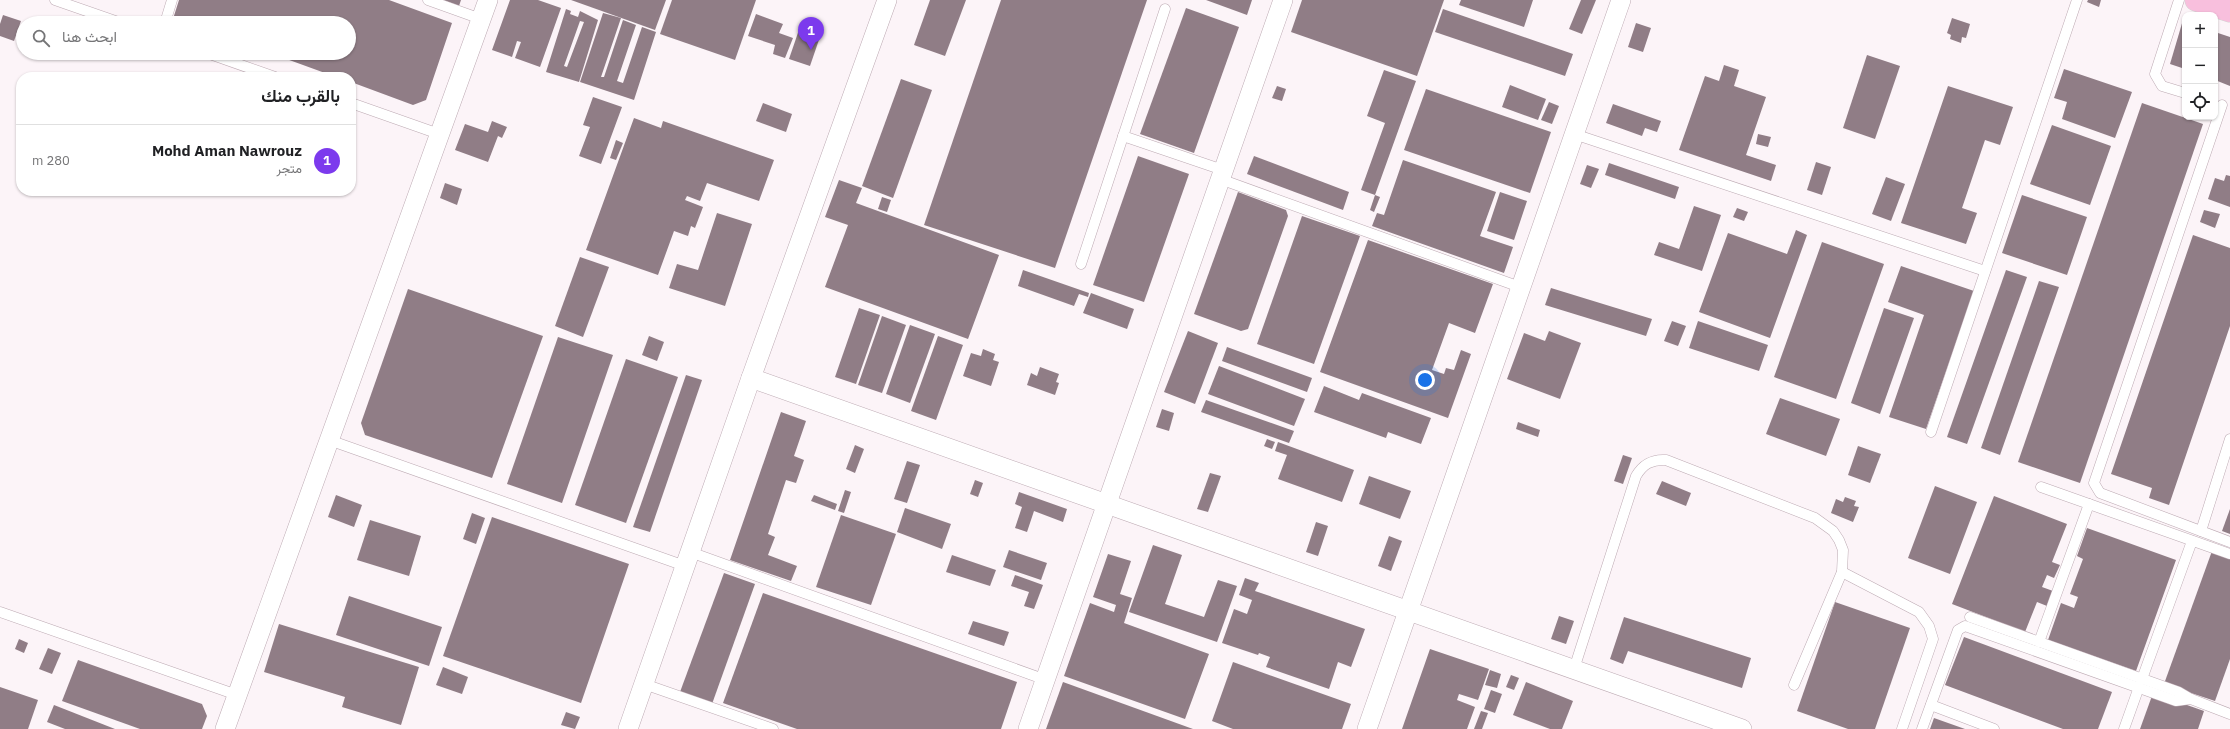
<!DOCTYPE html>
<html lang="ar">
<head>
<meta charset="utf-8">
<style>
  :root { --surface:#fff; --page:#f6f6f6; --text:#202124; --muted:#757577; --line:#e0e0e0; --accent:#7c3aed }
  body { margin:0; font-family:"IBM Plex Sans",Vazirmatn,sans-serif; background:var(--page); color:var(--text); direction:rtl }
  .controls { position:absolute; right:12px; top:12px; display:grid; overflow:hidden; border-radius:8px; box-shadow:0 1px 3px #0004 }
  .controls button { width:36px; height:36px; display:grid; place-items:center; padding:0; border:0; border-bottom:1px solid var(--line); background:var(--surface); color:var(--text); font:20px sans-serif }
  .you { position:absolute; left:1425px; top:380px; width:14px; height:14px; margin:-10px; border:3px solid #fff; border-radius:50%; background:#1a73e8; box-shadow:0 0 0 6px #1a73e833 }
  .badge { display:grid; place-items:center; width:26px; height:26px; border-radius:50%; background:var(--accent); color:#fff; font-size:13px; font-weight:700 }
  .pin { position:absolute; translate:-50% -33px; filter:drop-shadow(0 1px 2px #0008) }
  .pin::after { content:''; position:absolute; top:21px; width:14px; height:12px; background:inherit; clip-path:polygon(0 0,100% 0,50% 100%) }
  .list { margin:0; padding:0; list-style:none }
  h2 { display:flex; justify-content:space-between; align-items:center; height:52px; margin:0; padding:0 16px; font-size:17px }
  h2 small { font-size:13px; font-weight:400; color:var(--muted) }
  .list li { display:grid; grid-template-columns:26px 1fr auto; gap:12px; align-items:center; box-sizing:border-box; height:72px; padding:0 16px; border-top:1px solid var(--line) }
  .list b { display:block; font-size:15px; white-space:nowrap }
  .list p { margin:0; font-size:13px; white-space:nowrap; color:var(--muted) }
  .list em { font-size:13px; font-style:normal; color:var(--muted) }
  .icon { flex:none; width:22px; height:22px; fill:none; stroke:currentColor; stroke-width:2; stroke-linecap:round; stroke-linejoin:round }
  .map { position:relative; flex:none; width:2230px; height:729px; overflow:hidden; direction:ltr }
  .search { position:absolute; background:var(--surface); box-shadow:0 1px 3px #0004; left:16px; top:16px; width:340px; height:44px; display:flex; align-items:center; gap:10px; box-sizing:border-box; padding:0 14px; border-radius:22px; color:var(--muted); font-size:15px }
  .panel { position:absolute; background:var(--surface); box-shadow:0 1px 3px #0004; left:16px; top:72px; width:340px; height:124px; border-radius:16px; direction:rtl }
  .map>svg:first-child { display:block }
</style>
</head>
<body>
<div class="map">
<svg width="2230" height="729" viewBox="0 0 2230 729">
  <rect width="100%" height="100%" fill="#fcf4f8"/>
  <g fill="#907d86" fill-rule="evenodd">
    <path d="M179 0H389L452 23 426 100 413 105 351 82V77H336L270 53H349V23H185L173 19Z"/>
    <path d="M443 0H461L459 6Z"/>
    <path d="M510 0H538L561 8 540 67 515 58 521 42 517 41 512 57 492 50Z"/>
    <path d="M571 0H666L655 30Z"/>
    <path d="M672 0H756L735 60 660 34Z"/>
    <path d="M930 0H966L945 56 914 45Z"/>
    <path d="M1001 0H1147L1055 268 924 225Z"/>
    <path d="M1206 0H1252L1247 15Z"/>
    <path d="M1302 0H1444L1417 76 1291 32Z"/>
    <path d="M1461 0H1533L1524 27 1459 5Z"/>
    <path d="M1581 0H1596L1582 34 1569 29Z"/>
    <path d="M2088 0H2101L2099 7 2087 2Z"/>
    <path d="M1186 8 1239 27 1194 153 1140 134Z"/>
    <path d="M566 9 571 11 570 14 578 17 580 11 598 20 579 82 546 72ZM580 21 584 22 567 67 564 66Z"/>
    <path d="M1443 9 1573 54 1565 76 1435 32Z"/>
    <path d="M603 13 621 18 601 77H604L623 20 636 25 617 81 623 83 642 27 656 32 634 100 580 82Z"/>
    <path d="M756 14 783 24 779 33 793 38 785 58 773 54 775 45 748 36Z"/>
    <path d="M3 15 21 21 14 41 0 36V24Z"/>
    <path d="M1952 18 1970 24 1966 38 1962 37 1961 43 1950 39 1951 35 1947 33Z"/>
    <path d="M2183 20H2185V69L2170 64Z"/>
    <path d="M802 21 823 28 810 66 789 59Z"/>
    <path d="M1636 23 1651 28 1643 52 1628 47Z"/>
    <path d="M2215 32 2230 37V86L2215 80Z"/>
    <path d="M1867 55 1900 66 1875 139 1843 128Z"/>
    <path d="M1724 65 1739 70 1734 86 1766 97 1746 155 1776 165 1771 181 1679 150 1705 76 1719 81Z"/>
    <path d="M2064 69 2132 92 2115 138 2062 119 2067 102 2054 98Z"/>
    <path d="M1384 70 1416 81 1375 195 1361 190 1385 123 1367 116Z"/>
    <path d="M901 79 932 90 893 198 862 186Z"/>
    <path d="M1510 85 1546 99 1538 120 1502 107Z"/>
    <path d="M1277 86 1286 89 1282 101 1272 98Z"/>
    <path d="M1948 86 2013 107 2000 145 1985 140 1962 208 1977 213 1966 244 1901 223Z"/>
    <path d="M1426 89 1551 132 1530 193 1404 150Z"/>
    <path d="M593 97 622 107 601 164 579 156 590 127 583 125Z"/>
    <path d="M1549 102 1559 106 1552 124 1541 120Z"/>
    <path d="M763 103 792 114 786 132 756 121Z"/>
    <path d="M2142 103 2203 124 2080 483 2018 462Z"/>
    <path d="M1613 104 1661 121 1657 132 1645 128 1642 136 1606 123Z"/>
    <path d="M634 118 661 128 663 121 774 160 759 201 707 183 700 201 687 196 685 200 703 207 695 228 691 226 688 236 674 231 658 275 586 250Z"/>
    <path d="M492 121 507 127 502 138 498 136 488 162 455 150 465 124 488 132Z"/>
    <path d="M2052 125 2111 146 2090 205 2030 184Z"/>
    <path d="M1758 134 1771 137 1768 147 1756 144Z"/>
    <path d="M616 140 623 143 616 160 610 158Z"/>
    <path d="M1138 156 1189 174 1144 302 1093 285Z"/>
    <path d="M1254 156 1349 192 1343 210 1247 174Z"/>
    <path d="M1403 160 1496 192 1480 236 1513 247 1504 273 1372 226 1377 213 1384 215Z"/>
    <path d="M1816 162 1831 167 1822 195 1807 190Z"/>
    <path d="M1609 163 1679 187 1675 199 1605 175Z"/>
    <path d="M1587 165 1599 169 1591 188 1580 184Z"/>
    <path d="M2226 175 2230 176V207L2208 199 2215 178 2224 181Z"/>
    <path d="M1886 177 1905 184 1891 221 1872 214Z"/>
    <path d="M839 180 862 188 856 203 999 255 968 339 825 287 848 225 825 217Z"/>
    <path d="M445 183 462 189 457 205 440 198Z"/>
    <path d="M1238 192 1286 210 1288 216 1248 329 1241 331 1194 314Z"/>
    <path d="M1500 192 1527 201 1514 240 1487 231Z"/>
    <path d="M1375 195 1380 197 1374 212 1370 210Z"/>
    <path d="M2022 195 2087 217 2067 275 2002 253Z"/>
    <path d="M882 197 891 200 887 212 878 209Z"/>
    <path d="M1694 206 1721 215 1702 271 1654 255 1659 242 1679 249Z"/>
    <path d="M1737 208 1748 212 1744 221 1733 217Z"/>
    <path d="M2204 210 2220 214 2215 228 2200 222Z"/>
    <path d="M717 213 752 224 725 306 669 288 677 264 698 270Z"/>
    <path d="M1302 216 1360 236 1314 364 1257 344Z"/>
    <path d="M1796 230 1807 235 1770 338 1699 312 1728 233 1787 254Z"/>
    <path d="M2193 235 2230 248V326L2169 505 2149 498 2152 488 2111 474Z"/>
    <path d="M1368 240 1493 284 1475 333 1449 323 1432 370 1444 374 1446 368 1454 370 1461 350 1471 354 1448 418 1320 372Z"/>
    <path d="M1822 242 1884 264 1836 399 1774 377Z"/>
    <path d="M580 257 609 267 583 337 555 326Z"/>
    <path d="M1901 266 1974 291 1926 429 1889 417 1924 315 1888 302Z"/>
    <path d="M1023 270 1089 293 1088 297 1079 294 1074 306 1018 286Z"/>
    <path d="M2006 270 2027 277 1967 444 1947 437Z"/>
    <path d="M2039 281 2059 287 2000 455 1981 448Z"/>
    <path d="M1551 288 1652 319 1646 336 1545 305Z"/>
    <path d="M408 289 543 336 492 478 365 435 361 423Z"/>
    <path d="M1091 293 1134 309 1127 329 1083 313Z"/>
    <path d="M859 308 880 315 856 384 835 377Z"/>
    <path d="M1884 308 1914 318 1880 414 1851 403Z"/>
    <path d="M882 316 906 325 882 393 858 385Z"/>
    <path d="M1672 321 1686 326 1678 346 1664 341Z"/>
    <path d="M1698 321 1768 345 1759 371 1689 348Z"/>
    <path d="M910 325 935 334 910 403 886 394Z"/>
    <path d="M1188 331 1218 343 1195 404 1164 392Z"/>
    <path d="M1549 331 1581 343 1560 399 1507 379 1524 333 1545 341Z"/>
    <path d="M649 336 664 342 657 361 642 355Z"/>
    <path d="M938 336 963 345 936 420 911 411Z"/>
    <path d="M558 337 613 355 562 503 507 484Z"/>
    <path d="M1227 347 1312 378 1307 392 1222 361Z"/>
    <path d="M983 349 995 354 993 360 999 362 991 386 963 376 971 353 981 356Z"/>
    <path d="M626 359 678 377 626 523 575 505Z"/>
    <path d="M1219 366 1305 399 1294 426 1208 394Z"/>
    <path d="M1040 367 1059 374 1056 382 1059 383 1055 395 1027 385 1031 373 1037 376Z"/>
    <path d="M686 375 702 380 650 532 633 527Z"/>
    <path d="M1324 386 1359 400 1362 393 1431 418 1421 444 1388 432 1386 438 1314 412Z"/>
    <path d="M1780 398 1840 419 1826 456 1766 434Z"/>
    <path d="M1206 400 1294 431 1289 443 1201 412Z"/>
    <path d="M1162 409 1174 413 1169 431 1156 427Z"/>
    <path d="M781 412 806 421 794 456 804 460 796 483 786 480 768 534 775 537 768 555 797 566 791 581 730 560Z"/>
    <path d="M1518 422 1540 430 1538 437 1516 429Z"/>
    <path d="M1267 439 1275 442 1272 449 1264 446Z"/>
    <path d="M1278 442 1354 470 1342 502 1278 479 1287 455 1275 451Z"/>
    <path d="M855 445 864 449 855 473 846 469Z"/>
    <path d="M1858 446 1881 454 1870 483 1848 475Z"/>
    <path d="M1623 455 1632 458 1623 484 1614 481Z"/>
    <path d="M907 461 920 465 907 503 894 499Z"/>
    <path d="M1210 473 1221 476 1208 512 1197 509Z"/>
    <path d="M1369 476 1411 491 1400 519 1359 504Z"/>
    <path d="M975 480 983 483 978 497 970 494Z"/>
    <path d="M1662 481 1691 493 1686 506 1656 494Z"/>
    <path d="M1935 486 1977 502 1950 574 1908 558Z"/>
    <path d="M845 490 851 492 844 513 838 511Z"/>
    <path d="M1019 492 1067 509 1063 522 1034 511 1027 532 1015 528 1022 507 1015 504Z"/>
    <path d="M336 495 362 505 354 527 328 517Z"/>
    <path d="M814 495 837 504 835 510 811 501Z"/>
    <path d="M1994 496 2067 524 2052 562 2060 565 2054 578 2047 575 2042 587 2053 591 2047 606 2037 602 2025 632 1952 604Z"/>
    <path d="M1845 497 1856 501 1854 506 1859 507 1853 522 1831 513 1836 499 1843 502Z"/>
    <path d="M905 508 951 524 942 549 897 532Z"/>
    <path d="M2230 509V534L2222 531Z"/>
    <path d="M472 513 485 518 476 544 463 539Z"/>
    <path d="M841 515 896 534 871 605 816 587Z"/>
    <path d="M492 517 629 564 581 703 443 656Z"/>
    <path d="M370 520 421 536 409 576 357 560Z"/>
    <path d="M1316 522 1328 526 1318 556 1306 552Z"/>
    <path d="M2087 528 2176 560 2136 671 2048 640 2061 603 2074 608 2078 597 2070 594 2083 559 2077 556Z"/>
    <path d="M1389 536 1402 541 1391 571 1378 566Z"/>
    <path d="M1153 545 1182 555 1165 604 1204 617 1218 580 1237 586 1217 642 1129 612Z"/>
    <path d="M1009 550 1047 563 1041 580 1003 567Z"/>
    <path d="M2212 551 2230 558V659L2215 701 2164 684Z"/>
    <path d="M1108 554 1131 561 1120 594 1132 598 1124 623 1209 654 1185 719 1064 676 1090 603 1114 612 1116 605 1093 597Z"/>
    <path d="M952 555 996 570 990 586 946 572Z"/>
    <path d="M724 573 755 584 712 704 680 692Z"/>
    <path d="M1015 575 1043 585 1034 609 1024 606 1029 592 1011 586Z"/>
    <path d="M1245 578 1259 583 1255 591 1365 629 1351 667 1338 662 1329 689 1266 667 1270 657 1259 653 1258 655 1222 643 1234 609 1247 614 1252 600 1239 595Z"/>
    <path d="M763 593 1017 682 1001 729H797L723 703Z"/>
    <path d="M349 596 442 627 429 666 336 635Z"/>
    <path d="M1835 602 1910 628 1875 729H1848L1797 711Z"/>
    <path d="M1559 616 1574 621 1566 644 1551 639Z"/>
    <path d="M1624 617 1751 658 1742 688 1628 651 1623 664 1610 659Z"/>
    <path d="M973 621 1009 632 1004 646 968 634Z"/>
    <path d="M279 624 419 667 401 725 342 707 345 697 264 672Z"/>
    <path d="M1964 637 2112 692 2098 729H2063L1945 685Z"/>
    <path d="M19 639 28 643 24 653 15 649Z"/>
    <path d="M48 648 61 653 52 674 39 669Z"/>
    <path d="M1430 649 1489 669 1478 700 1459 694 1457 700 1475 707 1467 729H1402Z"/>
    <path d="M78 660 202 704 207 716 202 729H140L62 701Z"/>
    <path d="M1233 662 1351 704 1342 729H1233L1212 721Z"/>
    <path d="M443 667 468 677 462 694 436 685Z"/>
    <path d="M1490 670 1501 674 1497 688 1485 685Z"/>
    <path d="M1511 675 1519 678 1514 690 1506 687Z"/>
    <path d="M1063 682 1193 729H1046Z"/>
    <path d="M1526 682 1573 701 1562 729H1550L1513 715Z"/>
    <path d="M0 687 38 700 28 729H0Z"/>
    <path d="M1491 690 1502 694 1495 713 1484 709Z"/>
    <path d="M2153 693 2204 711 2198 729H2140Z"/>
    <path d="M54 705 115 729H65L47 722Z"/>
    <path d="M1481 711 1488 713 1482 729H1474Z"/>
    <path d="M566 712 580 717 575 729 561 725Z"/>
    <path d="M1934 718 1965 729H1930Z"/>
  </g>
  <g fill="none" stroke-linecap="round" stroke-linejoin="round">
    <defs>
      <g id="service">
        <path d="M55 0 121 23"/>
        <path d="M428 0 481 19"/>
        <path d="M2179 0 2155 74 2162 86 2185 93"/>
        <path d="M165 23 172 0"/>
        <path d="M207 53 275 77"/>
        <path d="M351 103 439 134"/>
        <path d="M2222 105 2094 483 2100 493 2230 542"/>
        <path d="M1574 134 1985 271"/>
        <path d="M1123 136 1223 170"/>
        <path d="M1220 179 1520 287"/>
        <path d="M1081 264 1165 9"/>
        <path d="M1931 432 2077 0"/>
        <path d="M329 440 685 566"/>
        <path d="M2041 487 2230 554"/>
        <path d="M2201 531 2230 439"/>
        <path d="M690 552 1046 680"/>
        <path d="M1842 572 1919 612 1929 626 1933 639 1902 729"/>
        <path d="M0 612 237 695"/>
        <path d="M1970 617 2179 692 2191 699 2230 714"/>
        <path d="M2039 642 2089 504"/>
        <path d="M1574 669 1636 476C1643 464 1652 459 1666 460L1815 518 1833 531 1839 540 1843 550 1842 572 1794 685"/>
        <path d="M2142 679 2192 541"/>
        <path d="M644 684 773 729"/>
        <path d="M1931 705 1994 729"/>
        <path d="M1922 729 1958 630 1965 626 2176 701 2191 699"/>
        <path d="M2124 729 2139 687"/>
      </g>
      <g id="minor">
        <path d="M751 378 1742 729"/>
        <path d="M225 729 488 0"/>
        <path d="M628 729 751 378 887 0"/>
        <path d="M1028 729 1283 0"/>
        <path d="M1367 729 1621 0"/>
      </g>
      <path id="primary" d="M2196 0 2230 11"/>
    </defs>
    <use href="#service" stroke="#bdaab3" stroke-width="11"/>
    <use href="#minor" stroke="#bdaab3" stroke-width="20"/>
    <use href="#primary" stroke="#d5d4d4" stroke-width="23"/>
    <use href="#service" stroke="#fff" stroke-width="10"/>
    <use href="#minor" stroke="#fff" stroke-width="19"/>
    <use href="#primary" stroke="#f8bfdd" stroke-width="22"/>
  </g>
</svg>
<div class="controls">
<button>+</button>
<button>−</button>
<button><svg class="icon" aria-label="locate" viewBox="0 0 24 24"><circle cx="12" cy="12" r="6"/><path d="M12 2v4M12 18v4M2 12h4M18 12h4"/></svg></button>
</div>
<div class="you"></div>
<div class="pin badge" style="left:811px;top:50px">1</div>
<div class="search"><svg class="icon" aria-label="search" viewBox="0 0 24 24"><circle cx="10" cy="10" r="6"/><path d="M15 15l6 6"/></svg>ابحث هنا</div>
<section class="panel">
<h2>بالقرب منك<small></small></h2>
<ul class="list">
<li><span class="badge">1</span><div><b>Mohd Aman Nawrouz</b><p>متجر</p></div><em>280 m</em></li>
</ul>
</section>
</div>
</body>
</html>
